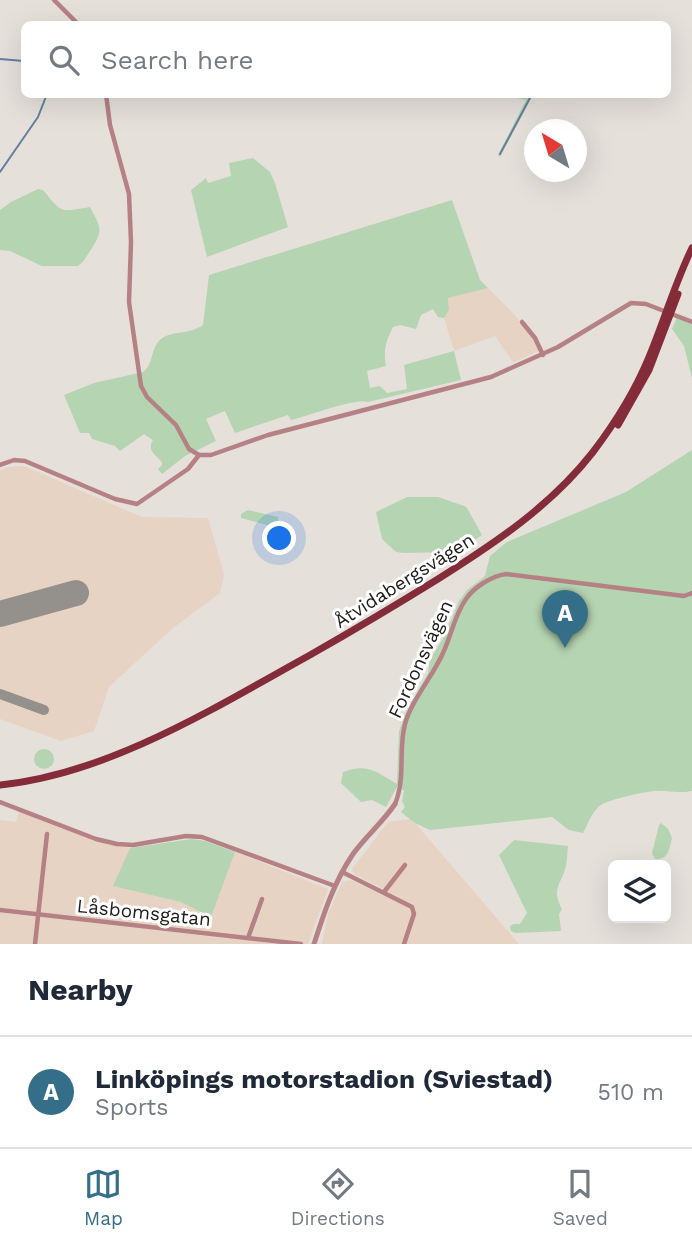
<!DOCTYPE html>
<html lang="en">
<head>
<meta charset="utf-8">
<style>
  :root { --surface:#fff; --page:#f6f6f7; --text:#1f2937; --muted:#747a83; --line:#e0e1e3; --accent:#356e88 }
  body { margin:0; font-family:"Work Sans",sans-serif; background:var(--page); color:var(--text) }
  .controls { position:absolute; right:21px; bottom:21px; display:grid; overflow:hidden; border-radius:10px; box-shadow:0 7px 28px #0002 }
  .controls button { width:63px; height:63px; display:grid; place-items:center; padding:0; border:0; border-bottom:2px solid var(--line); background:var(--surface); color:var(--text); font:35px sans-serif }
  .compass { position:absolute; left:524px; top:119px; width:63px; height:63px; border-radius:50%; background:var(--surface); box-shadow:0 7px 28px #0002; rotate:322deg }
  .you { position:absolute; left:280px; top:539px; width:24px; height:24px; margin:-18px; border:5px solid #fff; border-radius:50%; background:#1a73e8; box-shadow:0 0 0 10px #1a73e833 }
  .badge { display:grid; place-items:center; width:46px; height:46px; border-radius:50%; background:var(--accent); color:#fff; font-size:23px; font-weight:700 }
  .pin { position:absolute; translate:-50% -58px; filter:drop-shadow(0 2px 4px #0008) }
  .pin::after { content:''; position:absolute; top:37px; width:24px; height:21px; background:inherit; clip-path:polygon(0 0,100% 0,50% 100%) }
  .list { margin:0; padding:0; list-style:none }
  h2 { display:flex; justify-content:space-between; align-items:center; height:91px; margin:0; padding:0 28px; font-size:30px }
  h2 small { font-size:23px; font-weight:400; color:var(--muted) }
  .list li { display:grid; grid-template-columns:46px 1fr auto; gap:21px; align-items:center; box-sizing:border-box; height:112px; padding:0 28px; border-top:2px solid var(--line) }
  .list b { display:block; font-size:26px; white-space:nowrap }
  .list p { margin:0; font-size:23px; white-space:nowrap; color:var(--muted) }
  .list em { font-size:23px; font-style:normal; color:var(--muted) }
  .icon { flex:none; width:38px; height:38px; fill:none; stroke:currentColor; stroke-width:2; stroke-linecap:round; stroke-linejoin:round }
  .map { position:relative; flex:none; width:692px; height:944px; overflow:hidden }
  .search { position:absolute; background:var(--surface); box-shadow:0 7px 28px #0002; left:21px; right:21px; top:21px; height:77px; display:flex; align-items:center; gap:18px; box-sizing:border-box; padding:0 24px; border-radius:10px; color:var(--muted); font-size:26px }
  .sheet { height:203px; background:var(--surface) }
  nav { display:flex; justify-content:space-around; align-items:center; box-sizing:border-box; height:98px; border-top:2px solid var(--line); background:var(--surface); font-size:19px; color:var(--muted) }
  nav a { display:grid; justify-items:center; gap:4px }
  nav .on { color:var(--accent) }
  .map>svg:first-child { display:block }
</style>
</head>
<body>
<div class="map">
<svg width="692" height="944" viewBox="0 0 692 944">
  <rect width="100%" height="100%" fill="#e5e0da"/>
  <g fill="#e7d3c4">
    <path d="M488 288 514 314 533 339 539 351 513 362 495 336 454 351 444 318 449 310 448 298Z"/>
    <path d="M24 466 142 517 208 518 224 574 220 593 173 628 109 687 94 731 61 741 0 719V471L8 467Z"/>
    <path d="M19 811 98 841 130 848 114 886 181 902 210 916 235 852 328 889 308 944H0V820L16 822Z"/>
    <path d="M410 819 415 823 519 944H322L328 914 342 882 350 880 384 896 386 890 354 874 352 869 388 822Z"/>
  </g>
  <g fill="#b5d4b1">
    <path d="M503 95H533L500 157 498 155 526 100Z"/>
    <path d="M253 158 270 172 275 183 288 227 207 257 191 190 206 178 208 183 231 176 229 163Z"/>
    <path d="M38 189 43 190C63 214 59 212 90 207 100 226 104 230 92 248 87 255 84 262 78 266H42L10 251 0 250V210L11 202Z"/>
    <path d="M452 200 480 280 488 288 448 298 449 310 444 318 438 317 433 309 421 315 416 329 400 325 393 327C386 341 383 350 386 366L367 371 370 388 380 386 387 393 407 389 404 365 454 351 461 380 368 402C358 397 307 416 291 420L288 415 235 433 225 411 206 419 216 441 185 456 162 474 158 469 162 465V462C155 455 147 450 153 440L144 434 120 451 115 446 92 439 89 433H80L64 395 94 383 143 372C154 364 150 348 161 339 173 330 189 335 203 325L209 275Z"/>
    <path d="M677 317 692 325V378L684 346 672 329Z"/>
    <path d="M692 450V791C676 794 668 790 654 791 642 792 611 799 601 805 592 811 588 824 583 833L569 830 552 817 430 830 415 823 401 812 405 807 402 801 404 791 398 785 386 807 372 800 361 802 341 783 343 772C368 763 376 772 397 784L399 731 406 712 428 673 430 659 444 637 459 601 467 590 485 576 490 556 507 542 626 492Z"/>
    <path d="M407 497H438L464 506 467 508 482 535 457 552 403 553 396 552 382 539 376 512Z"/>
    <path d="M248 510 278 517V526L274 527 241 518V514Z"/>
    <circle cx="44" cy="759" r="10"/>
    <path d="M661 823 668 829 672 838C669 849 669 860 655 859L652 853 659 825Z"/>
    <path d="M192 839 205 841 235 852 211 917 181 902 113 886 130 848Z"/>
    <path d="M514 840 568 846C567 854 567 863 565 870 559 886 552 891 562 909L559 914 561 931 515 933 511 931 510 926 514 924H520L527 913 499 855Z"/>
  </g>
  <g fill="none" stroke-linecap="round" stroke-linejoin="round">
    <g stroke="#677ea1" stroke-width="2">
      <path d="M0 59 24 61"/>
      <path d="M500 154 531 96 523 94"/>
      <path d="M0 172 38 117 47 94"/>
    </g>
    <path stroke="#94908c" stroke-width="10" d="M0 694 44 710"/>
    <path stroke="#94908c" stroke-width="26" d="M0 614 76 593"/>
    <g stroke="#b58185" stroke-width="4.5">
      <path d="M54 0 78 24"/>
      <path d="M106 94 110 125 129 194 131 242 129 302 141 386 147 397 176 425 189 449 199 455H211L268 435 491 377 558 347 631 303 646 304 692 322"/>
      <path d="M522 322 535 338 543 355"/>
      <path d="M0 465 14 460 25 461 115 499 137 504 188 469 199 455"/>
      <path d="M0 802 96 839 117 844 133 845 186 836 202 837 335 886"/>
      <path d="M395 804C406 778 398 750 405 724 411 701 433 676 443 653 451 636 455 614 466 599 474 587 492 576 506 574L684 596 692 593"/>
      <path d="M342 872 412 907 414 914 404 944"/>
      <path d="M384 892 405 865"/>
      <path d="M0 910 301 944"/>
      <path d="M248 938 262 899"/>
      <path d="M35 944 47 834"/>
    </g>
    <path stroke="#b58185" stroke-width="5" d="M314 944C324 913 334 882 353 854 366 836 383 822 395 804"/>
    <g stroke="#852c3b" stroke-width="7">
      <path d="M618 425 649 370 678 294"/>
      <path d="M0 785C109 774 216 707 310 655 354 630 396 605 438 579 495 543 551 506 593 452 615 423 635 391 649 357 664 321 675 283 692 248"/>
    </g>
  </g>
  <g text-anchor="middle" stroke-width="6" stroke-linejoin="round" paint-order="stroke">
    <g font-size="19" fill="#201e1c" stroke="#fff">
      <text transform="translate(404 580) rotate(-32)" y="7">Åtvidabergsvägen</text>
      <text transform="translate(420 659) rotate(-65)" y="7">Fordonsvägen</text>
      <text transform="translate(144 912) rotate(6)" y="7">Låsbomsgatan</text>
    </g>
  </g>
</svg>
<div class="controls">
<button><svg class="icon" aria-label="layers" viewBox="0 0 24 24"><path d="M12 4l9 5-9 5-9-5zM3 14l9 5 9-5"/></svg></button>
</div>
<svg class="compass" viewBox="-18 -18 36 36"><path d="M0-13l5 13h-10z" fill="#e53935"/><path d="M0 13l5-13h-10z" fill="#747a83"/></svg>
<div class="you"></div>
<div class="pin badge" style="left:565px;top:648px">A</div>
<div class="search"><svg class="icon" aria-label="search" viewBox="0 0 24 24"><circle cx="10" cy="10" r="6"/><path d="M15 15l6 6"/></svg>Search here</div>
</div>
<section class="sheet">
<h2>Nearby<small></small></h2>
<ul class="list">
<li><span class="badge">A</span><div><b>Linköpings motorstadion (Sviestad)</b><p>Sports</p></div><em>510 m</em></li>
</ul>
</section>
<nav>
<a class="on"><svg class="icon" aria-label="map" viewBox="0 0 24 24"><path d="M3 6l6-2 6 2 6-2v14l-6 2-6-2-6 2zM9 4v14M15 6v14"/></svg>Map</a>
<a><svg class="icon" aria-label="directions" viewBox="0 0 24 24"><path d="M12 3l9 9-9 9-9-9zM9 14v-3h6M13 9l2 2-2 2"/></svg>Directions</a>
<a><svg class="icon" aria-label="saved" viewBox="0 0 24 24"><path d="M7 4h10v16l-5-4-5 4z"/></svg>Saved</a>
</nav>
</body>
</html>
